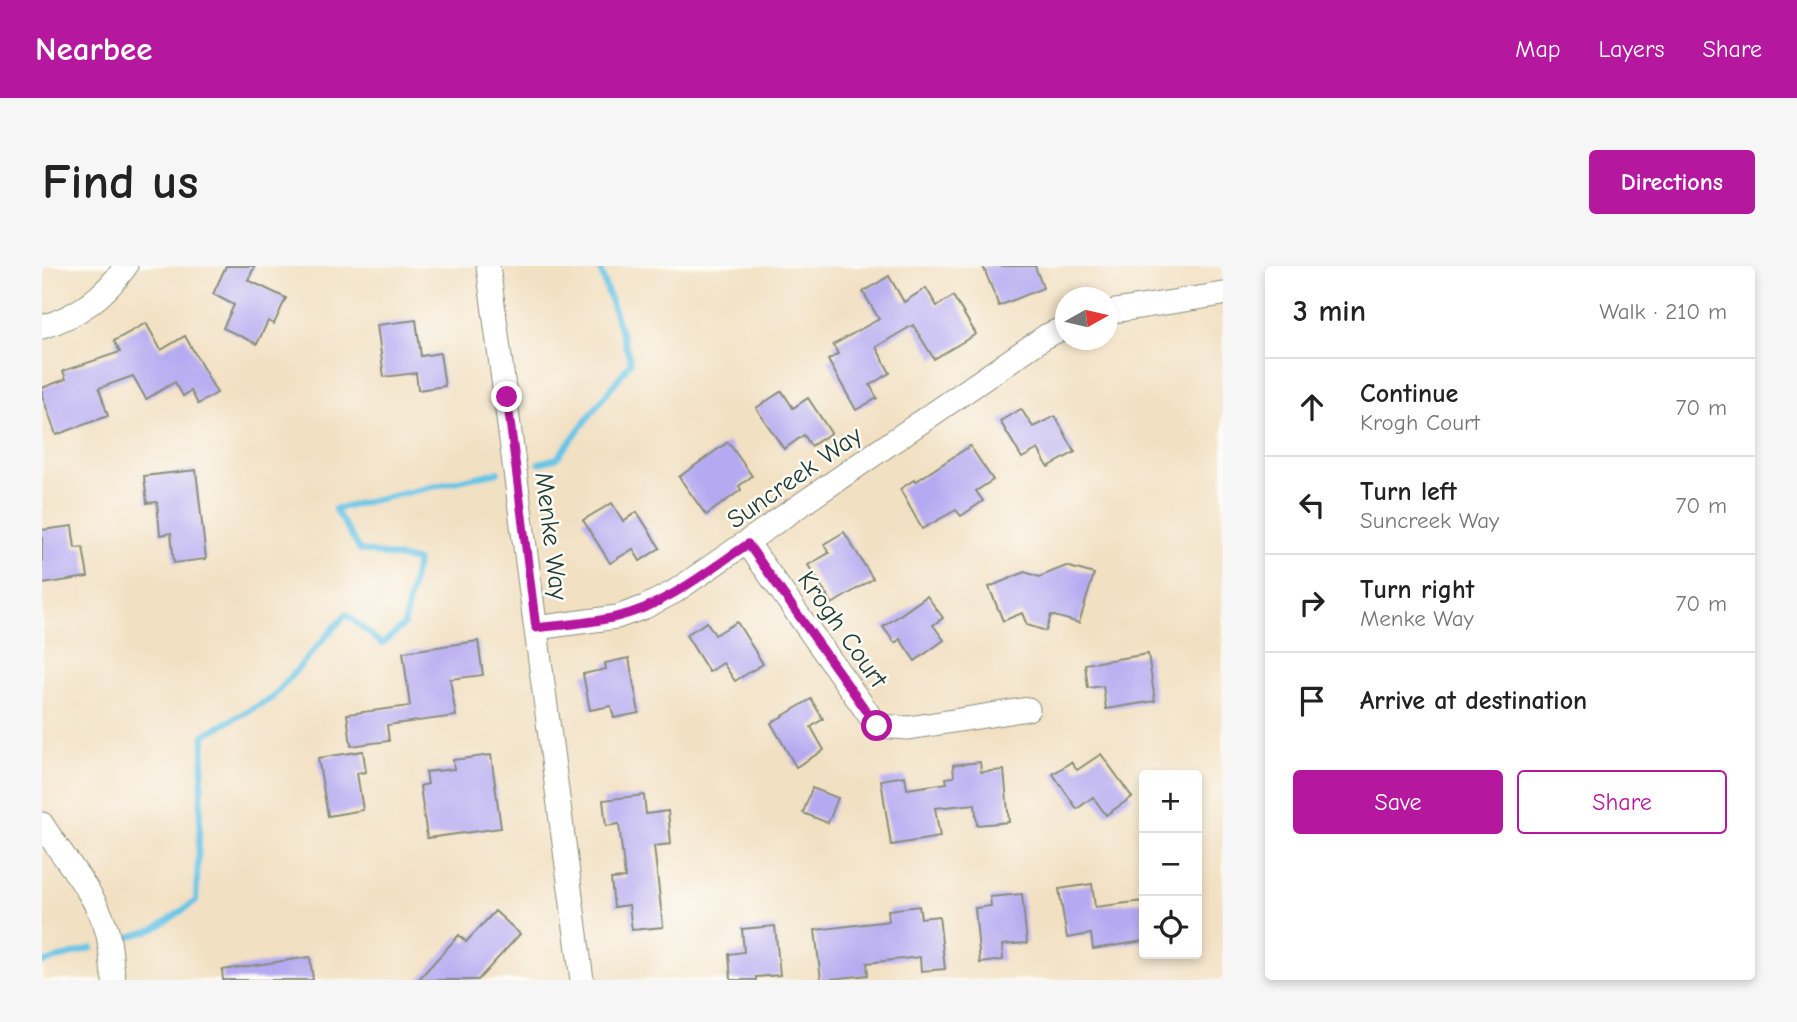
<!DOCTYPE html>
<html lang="en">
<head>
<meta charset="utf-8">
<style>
  :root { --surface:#fff; --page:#f6f6f6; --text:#222; --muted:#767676; --line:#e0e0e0; --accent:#b5179e }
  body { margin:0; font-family:"Comic Neue",sans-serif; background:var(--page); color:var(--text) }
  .controls { position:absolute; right:21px; bottom:21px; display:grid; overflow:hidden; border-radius:7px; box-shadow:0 4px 10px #0003 }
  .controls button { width:63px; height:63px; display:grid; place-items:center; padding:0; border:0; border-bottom:2px solid var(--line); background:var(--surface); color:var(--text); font:35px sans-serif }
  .compass { position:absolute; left:1013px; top:21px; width:63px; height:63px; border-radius:50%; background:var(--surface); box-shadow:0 4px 10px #0003; rotate:82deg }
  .stop { position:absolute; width:21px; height:21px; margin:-16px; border:5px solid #b5179e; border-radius:50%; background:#fff }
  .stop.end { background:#b5179e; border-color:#fff; box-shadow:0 2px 7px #0008 }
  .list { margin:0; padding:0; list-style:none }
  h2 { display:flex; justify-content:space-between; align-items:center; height:91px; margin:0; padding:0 28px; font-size:30px }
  h2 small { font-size:23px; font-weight:400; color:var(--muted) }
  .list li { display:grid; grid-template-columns:46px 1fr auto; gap:21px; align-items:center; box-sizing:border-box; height:98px; padding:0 28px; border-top:2px solid var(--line) }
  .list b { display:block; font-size:26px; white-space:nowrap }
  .list p { margin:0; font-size:23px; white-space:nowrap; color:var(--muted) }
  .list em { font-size:23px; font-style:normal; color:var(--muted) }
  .actions { display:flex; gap:14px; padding:21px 28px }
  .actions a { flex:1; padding:16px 0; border:2px solid var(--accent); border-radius:7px; text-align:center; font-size:24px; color:var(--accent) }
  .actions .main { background:var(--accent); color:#fff }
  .icon { flex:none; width:38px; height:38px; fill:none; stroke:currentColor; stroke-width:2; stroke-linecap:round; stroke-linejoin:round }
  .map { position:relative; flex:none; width:1181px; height:714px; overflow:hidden; border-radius:7px }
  header { display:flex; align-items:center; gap:42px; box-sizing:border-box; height:98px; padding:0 35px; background:var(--accent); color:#fff }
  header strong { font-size:33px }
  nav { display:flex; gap:38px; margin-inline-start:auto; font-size:24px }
  .intro { display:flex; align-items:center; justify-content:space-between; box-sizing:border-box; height:168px; padding:0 42px }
  h1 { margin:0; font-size:49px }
  .button { padding:18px 32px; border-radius:7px; background:var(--accent); color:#fff; font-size:24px; font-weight:700 }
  main { display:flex; gap:42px; padding:0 42px }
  aside { flex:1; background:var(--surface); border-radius:7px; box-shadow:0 4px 10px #0003 }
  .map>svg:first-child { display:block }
</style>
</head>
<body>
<header>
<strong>Nearbee</strong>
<nav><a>Map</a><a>Layers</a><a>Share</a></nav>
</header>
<div class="intro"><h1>Find us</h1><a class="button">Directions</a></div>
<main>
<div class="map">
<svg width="1181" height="714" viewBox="0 0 1181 714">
  <rect width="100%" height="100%" fill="#fdfcf7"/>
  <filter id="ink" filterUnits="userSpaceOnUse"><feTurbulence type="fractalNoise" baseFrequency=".0143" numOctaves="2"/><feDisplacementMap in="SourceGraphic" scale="14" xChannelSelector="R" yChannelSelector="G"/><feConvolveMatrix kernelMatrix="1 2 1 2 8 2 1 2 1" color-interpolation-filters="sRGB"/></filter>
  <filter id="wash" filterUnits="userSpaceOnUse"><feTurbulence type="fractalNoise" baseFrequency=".00686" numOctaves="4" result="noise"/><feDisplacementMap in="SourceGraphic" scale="28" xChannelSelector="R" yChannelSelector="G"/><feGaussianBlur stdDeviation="1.57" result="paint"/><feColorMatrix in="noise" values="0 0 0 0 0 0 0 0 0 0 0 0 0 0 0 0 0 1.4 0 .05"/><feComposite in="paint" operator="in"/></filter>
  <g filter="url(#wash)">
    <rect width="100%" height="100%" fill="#f2e0c2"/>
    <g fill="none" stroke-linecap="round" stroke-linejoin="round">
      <g stroke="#68c5e6" stroke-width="6">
        <path d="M497 197 515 192 589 96 557 0"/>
        <path d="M84 672 113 663 154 635 162 469 230 432 304 348 340 378 362 359 375 295 318 284 293 243 456 206"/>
        <path d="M0 697 50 682"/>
      </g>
    </g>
    <g id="blocks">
      <g fill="#b5aaf1">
        <path d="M184 0H213L206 14 244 32 232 58 226 55 215 78 181 62 192 39 171 28Z"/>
        <path d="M941 0H993L1001 22 957 40Z"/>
        <path d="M847 10 862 36 884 22 895 40 911 30 934 68 892 93 871 59 834 81 848 107 828 119 835 132 814 144 786 94 796 88 791 79 837 53 821 26Z"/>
        <path d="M374 54 379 90 398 87 403 120 376 124 374 107 342 111 335 59Z"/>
        <path d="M104 57 119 84 143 70 175 127 156 138 149 125 141 130 133 116 104 133 91 110 57 122 66 150 14 169 0 129V122L24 113 21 105 78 86 72 75Z"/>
        <path d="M740 125 751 142 766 132 789 167 769 180 762 169 742 183 714 142Z"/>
        <path d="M979 143 991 161 1013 150 1033 186 1006 201 996 183 980 192 958 155Z"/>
        <path d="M686 176 710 210 697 220 699 224 664 249 637 211Z"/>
        <path d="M928 180 951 214 934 225 941 235 919 250 914 244 880 263 858 223 872 214 873 216Z"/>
        <path d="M154 204 164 293 132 297 129 267 118 269 115 236 105 237 102 210Z"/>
        <path d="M570 237 581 255 595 246 618 282 598 295 591 283 568 297 541 254Z"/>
        <path d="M30 260 33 282 41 281 46 311 0 318V264Z"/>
        <path d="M802 266 831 313 790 338 766 299 787 287 782 278Z"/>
        <path d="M1024 300 1052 308 1037 357 1009 349 1004 365 985 359 980 347 961 355 947 321 983 306 997 311Z"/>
        <path d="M885 330 901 352 891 359 902 374 873 395 858 373 853 377 841 361Z"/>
        <path d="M665 356 673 369 695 356 721 398 693 415 681 397 667 406 644 369Z"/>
        <path d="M436 375 441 409 408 413 414 450 345 459 347 475 309 480 305 448 368 440 361 386Z"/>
        <path d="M1106 388 1113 435 1064 443 1061 420 1046 422 1043 398Z"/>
        <path d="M587 392 597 447 572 452 569 440 548 444 541 408 564 403 563 397Z"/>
        <path d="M769 433 781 453 769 461 782 484 754 501 729 457Z"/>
        <path d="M321 485 324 506 315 507 321 544 286 550 276 492Z"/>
        <path d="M1059 488 1090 531 1064 549 1051 531 1035 543 1011 508 1029 496 1035 504Z"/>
        <path d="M449 489 459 562 385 572 378 520 386 518 384 506 412 503 411 494Z"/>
        <path d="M938 496 939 506 962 504 967 556 935 559 933 538 893 542 898 571 849 579 839 514 863 510 865 523 905 517 904 512 912 511 911 499Z"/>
        <path d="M770 522 796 532 786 557 761 547Z"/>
        <path d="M602 529 604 548 626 545 629 578 612 580 621 661 590 664 587 639 572 641 569 613 583 612 577 558 564 560 561 534Z"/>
        <path d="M1050 618 1053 641 1102 635V675L1051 683 1049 668 1025 672 1017 623Z"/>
        <path d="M980 628 985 677 960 679 961 694 938 697 933 642 949 640 948 631Z"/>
        <path d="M877 640 879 652 897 650 903 703 879 705 878 691 825 697 826 709 779 714 773 664 847 655 846 644Z"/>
        <path d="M453 645 478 668 436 714H376L417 669 424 676Z"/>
        <path d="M733 660 738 709 714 711V714H689L687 688 702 686 700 663Z"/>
        <path d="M268 691 271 714H181L180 704Z"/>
      </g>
    </g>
  </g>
  <g filter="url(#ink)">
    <use href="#blocks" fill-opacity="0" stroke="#888e7b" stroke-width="2"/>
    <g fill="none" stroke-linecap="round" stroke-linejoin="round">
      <defs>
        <g id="minor">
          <path d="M446 0 540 714"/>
          <path d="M1066 46 1181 28"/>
          <path d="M0 61C36 50 62 31 84 0"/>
          <path d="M706 278 835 460 867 462 986 443"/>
          <path d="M494 362 575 351 603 341 632 326 1004 70 1024 61"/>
          <path d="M0 558C22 594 52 624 65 665 69 680 69 698 72 714"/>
        </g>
      </defs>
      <use href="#minor" stroke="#888e7b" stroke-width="25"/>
      <use href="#minor" stroke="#fff" stroke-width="23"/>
    </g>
  </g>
  <g fill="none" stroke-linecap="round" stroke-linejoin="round" filter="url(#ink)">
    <path stroke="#b5179e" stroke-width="9" d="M465 131 494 362C520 359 548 357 574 351 623 340 665 305 706 278L835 460"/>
  </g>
  <g text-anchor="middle" stroke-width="5" stroke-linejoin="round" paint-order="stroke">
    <g font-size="26" fill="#1f3d34" stroke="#fdfcf7">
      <text transform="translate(752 211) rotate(-35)" y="9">Suncreek Way</text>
      <text transform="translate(510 270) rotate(83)" y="9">Menke Way</text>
      <text transform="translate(801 363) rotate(55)" y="9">Krogh Court</text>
    </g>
  </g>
</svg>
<div class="controls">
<button>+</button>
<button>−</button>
<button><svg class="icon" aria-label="locate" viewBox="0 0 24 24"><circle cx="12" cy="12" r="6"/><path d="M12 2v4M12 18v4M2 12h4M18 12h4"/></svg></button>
</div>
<svg class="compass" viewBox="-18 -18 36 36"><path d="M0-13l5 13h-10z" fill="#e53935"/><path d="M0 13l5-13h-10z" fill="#767676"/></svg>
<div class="stop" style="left:835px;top:460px"></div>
<div class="stop end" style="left:465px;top:131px"></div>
</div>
<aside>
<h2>3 min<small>Walk · 210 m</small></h2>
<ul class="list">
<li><svg class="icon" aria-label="ahead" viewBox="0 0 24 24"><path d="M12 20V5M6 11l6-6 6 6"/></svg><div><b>Continue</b><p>Krogh Court</p></div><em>70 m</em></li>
<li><svg class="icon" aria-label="left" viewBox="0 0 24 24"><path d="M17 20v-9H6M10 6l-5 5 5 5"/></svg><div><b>Turn left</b><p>Suncreek Way</p></div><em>70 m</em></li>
<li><svg class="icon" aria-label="right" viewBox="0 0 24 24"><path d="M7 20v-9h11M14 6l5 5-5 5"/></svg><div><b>Turn right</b><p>Menke Way</p></div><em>70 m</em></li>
<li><svg class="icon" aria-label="arrive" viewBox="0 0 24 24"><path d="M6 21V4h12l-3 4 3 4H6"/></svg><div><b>Arrive at destination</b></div></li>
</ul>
<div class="actions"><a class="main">Save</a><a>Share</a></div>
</aside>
</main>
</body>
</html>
